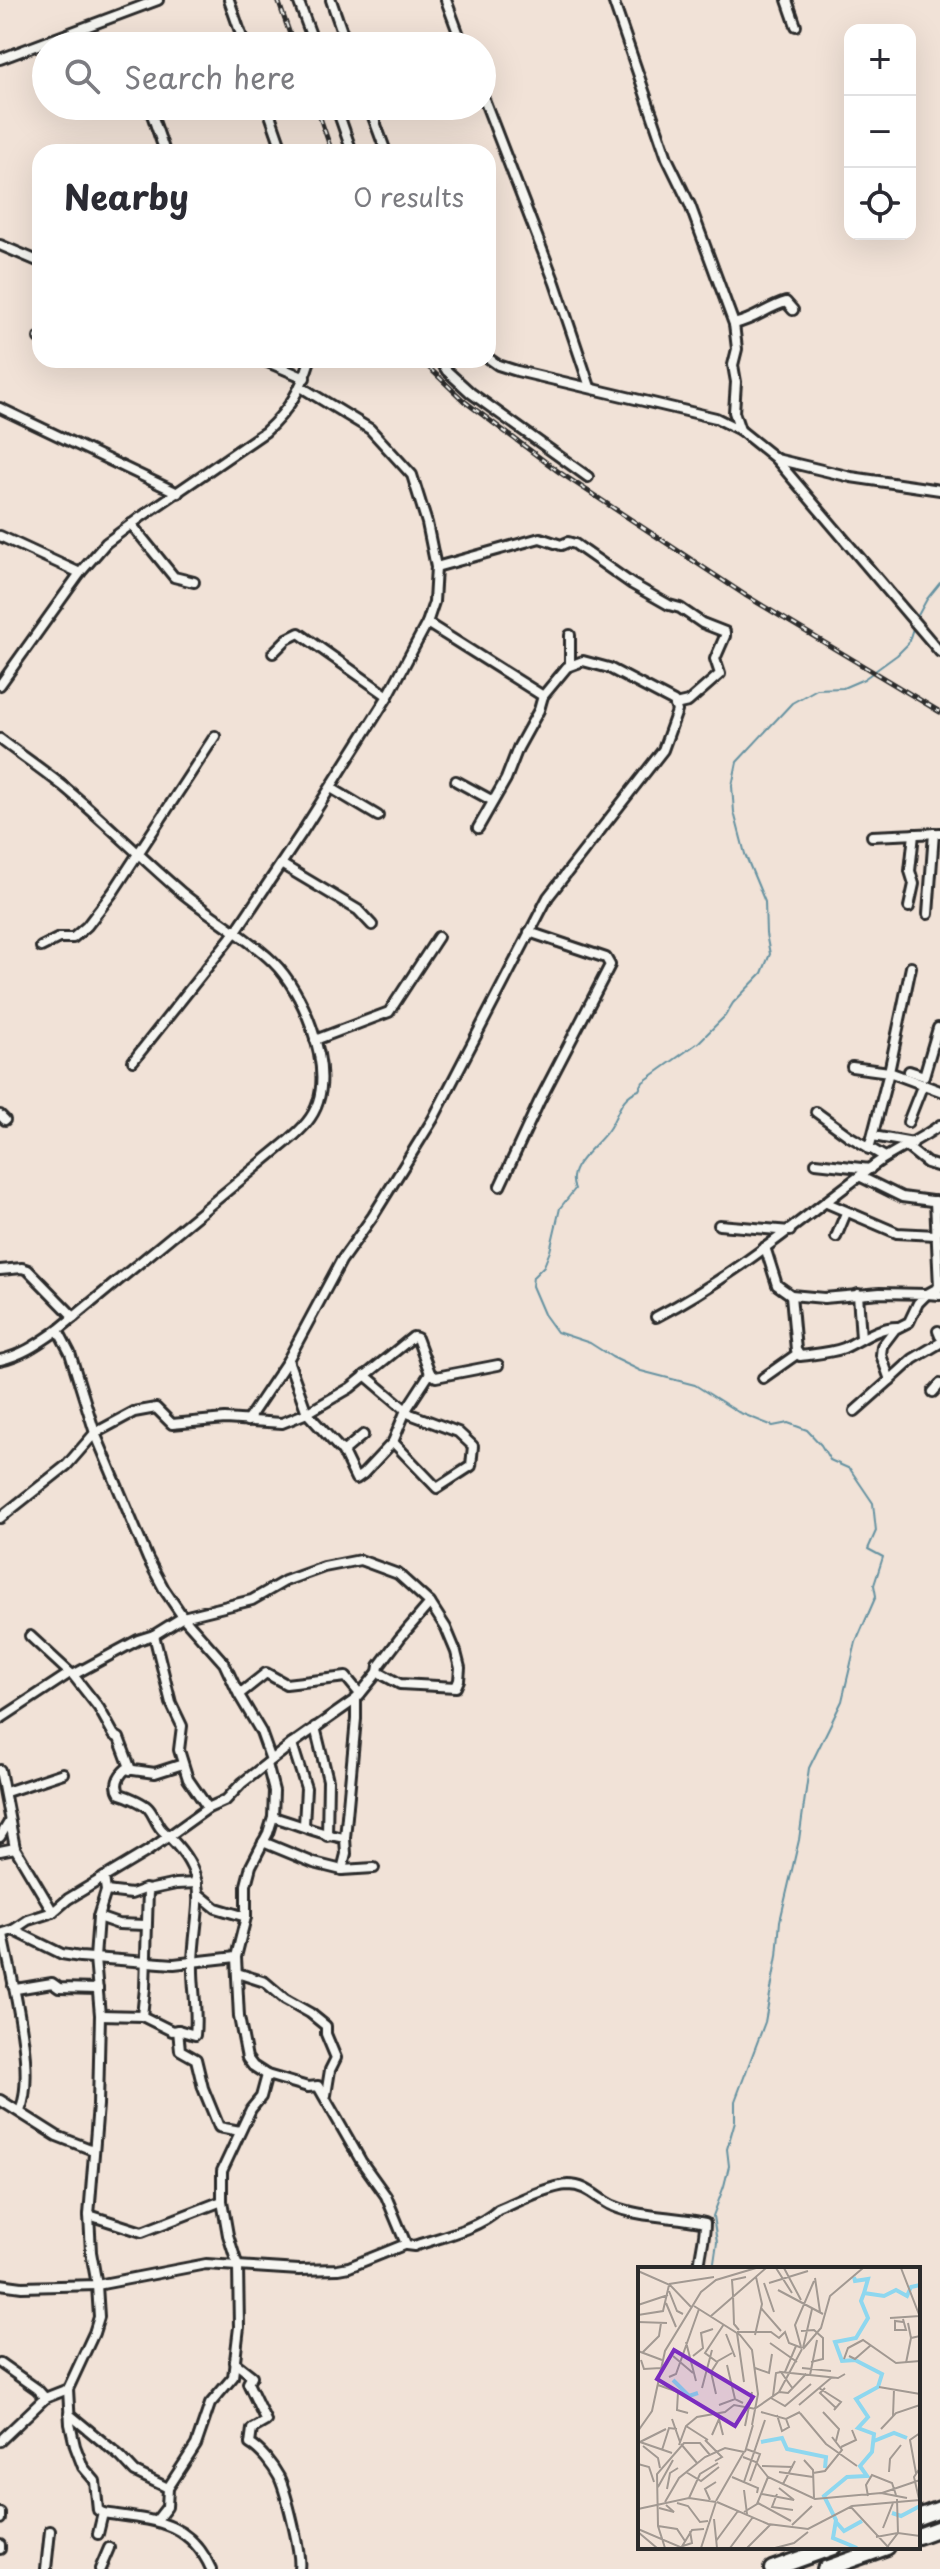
<!DOCTYPE html>
<html lang="en">
<head>
<meta charset="utf-8">
<style>
  :root { --surface:#fff; --page:#f7f7f7; --text:#2b2b33; --muted:#7c7c81; --line:#e1e1e2 }
  body { margin:0; font-family:"Playpen Sans",sans-serif; background:var(--page); color:var(--text) }
  .controls { position:absolute; right:24px; top:24px; display:grid; overflow:hidden; border-radius:16px; box-shadow:0 8px 32px #0002 }
  .controls button { width:72px; height:72px; display:grid; place-items:center; padding:0; border:0; border-bottom:2px solid var(--line); background:var(--surface); color:var(--text); font:40px sans-serif }
  .list { margin:0; padding:0; list-style:none }
  h2 { display:flex; justify-content:space-between; align-items:center; height:104px; margin:0; padding:0 32px; font-size:34px }
  h2 small { font-size:26px; font-weight:400; color:var(--muted) }
  .icon { flex:none; width:44px; height:44px; fill:none; stroke:currentColor; stroke-width:2; stroke-linecap:round; stroke-linejoin:round }
  .map { position:relative; flex:none; width:940px; height:2569px; overflow:hidden }
  .search { position:absolute; background:var(--surface); box-shadow:0 8px 32px #0002; left:32px; top:32px; width:464px; height:88px; display:flex; align-items:center; gap:20px; box-sizing:border-box; padding:0 28px; border-radius:44px; color:var(--muted); font-size:30px }
  .panel { position:absolute; background:var(--surface); box-shadow:0 8px 32px #0002; left:32px; top:144px; width:464px; height:224px; border-radius:24px }
  .map>svg:first-child { display:block }
</style>
</head>
<body>
<div class="map">
<svg width="940" height="2569" viewBox="0 0 940 2569">
  <rect width="100%" height="100%" fill="#f1e2d7"/>
  <filter id="ink" filterUnits="userSpaceOnUse"><feTurbulence type="fractalNoise" baseFrequency=".0125" numOctaves="2"/><feDisplacementMap in="SourceGraphic" scale="16" xChannelSelector="R" yChannelSelector="G"/><feConvolveMatrix kernelMatrix="1 2 1 2 8 2 1 2 1" color-interpolation-filters="sRGB"/></filter>
  <g filter="url(#ink)">
    <g fill="none" stroke-linecap="round" stroke-linejoin="round">
      <g stroke="#6692a1" stroke-width="2">
        <path d="M916 619 927 599 940 583"/>
        <path d="M713 2269 717 2242 713 2216 724 2186 729 2166 727 2149 735 2121V2101L765 2022 777 1956 780 1921 799 1840 809 1768 842 1701 856 1642 876 1596 874 1585 883 1557 868 1549 876 1531 873 1503 850 1469 830 1460 821 1445 807 1430 788 1423 773 1426 738 1412 695 1385 641 1371 612 1357 590 1343 557 1332 544 1314 532 1286 533 1277 544 1266 550 1251 560 1208 575 1189C564 1167 597 1147 608 1130 619 1115 619 1097 639 1090L643 1082 699 1042 725 1016 733 1003 762 973 770 954 766 934 765 902 745 854 734 812 732 786 737 762 792 703 817 689 843 688 864 679 897 655 908 644 914 625"/>
        <path d="M841 2547 847 2555"/>
      </g>
      <defs>
        <g id="street">
          <path d="M229 0 245 46"/>
          <path d="M298 0 315 46"/>
          <path d="M331 0 347 46"/>
          <path d="M446 0 463 46"/>
          <path d="M613 0 667 158 690 205 734 324 737 349 733 365 736 382 734 412 740 430"/>
          <path d="M787 0 796 26"/>
          <path d="M0 59 158 0"/>
          <path d="M482 94 555 283 590 387"/>
          <path d="M149 106 165 152"/>
          <path d="M267 106 283 152"/>
          <path d="M336 106 352 152"/>
          <path d="M369 106 386 152"/>
          <path d="M0 245 40 262"/>
          <path d="M734 324C756 319 768 307 786 302L793 310"/>
          <path d="M39 338H40"/>
          <path d="M488 358 498 365 517 371 716 418 740 430 775 458 940 652"/>
          <path d="M263 360 305 378"/>
          <path d="M440 360 447 371 471 393 588 477"/>
          <path d="M0 408 178 493"/>
          <path d="M776 459 851 477 940 490"/>
          <path d="M131 524 174 577 194 582"/>
          <path d="M0 536 80 573"/>
          <path d="M436 567 540 538 561 545 568 542 575 544 632 584 669 605 680 608 702 623 725 632V636L715 659 720 674 688 702 675 705"/>
          <path d="M427 623 543 696"/>
          <path d="M273 653 287 639 299 633 388 696"/>
          <path d="M570 665V635"/>
          <path d="M0 685 80 573 106 543 141 517 265 432C288 411 301 390 310 360"/>
          <path d="M0 739C21 755 43 770 63 786 104 820 141 858 181 892 211 917 245 935 273 962 303 991 331 1061 318 1102 313 1118 302 1129 289 1140L58 1330C39 1343 23 1355 0 1360"/>
          <path d="M456 781 493 801"/>
          <path d="M331 788 378 816"/>
          <path d="M872 836 940 833"/>
          <path d="M281 864 358 910 372 925"/>
          <path d="M909 907 914 884 910 871 914 834"/>
          <path d="M928 914 934 833"/>
          <path d="M41 947 59 938H73L87 926 113 892 215 736"/>
          <path d="M315 1040 389 1012 438 937"/>
          <path d="M133 1061 236 931 301 834 388 696 427 623 434 602 436 567 427 523 412 475 370 429 301 387"/>
          <path d="M852 1067 889 1072 940 1091"/>
          <path d="M909 1071 924 1076 938 1028"/>
          <path d="M816 1112 849 1136 885 1157"/>
          <path d="M0 1115 5 1120"/>
          <path d="M908 1122 923 1084"/>
          <path d="M873 1136 913 1143"/>
          <path d="M907 1147 927 1163 940 1167"/>
          <path d="M869 1149 889 1072 911 967"/>
          <path d="M816 1163 870 1169"/>
          <path d="M861 1177 902 1197 939 1202"/>
          <path d="M500 1186 539 1102 610 965 606 958 529 932"/>
          <path d="M935 1201 939 1287"/>
          <path d="M827 1203 897 1233 936 1235"/>
          <path d="M719 1225 790 1231"/>
          <path d="M836 1237 846 1213"/>
          <path d="M765 1247 777 1285 791 1295 824 1298 880 1293 927 1294 918 1303 909 1322 895 1329 882 1346 881 1355 890 1380 855 1411"/>
          <path d="M0 1270 22 1268 28 1270 74 1317"/>
          <path d="M940 1287 927 1294 940 1295"/>
          <path d="M858 1294 861 1338"/>
          <path d="M791 1295 796 1350 800 1356C814 1354 831 1353 844 1348 861 1340 878 1327 897 1327"/>
          <path d="M656 1317C736 1276 805 1216 877 1163 897 1149 920 1140 940 1125"/>
          <path d="M58 1330 70 1353 95 1433 148 1559 164 1589 183 1617 224 1663 239 1695 261 1732 271 1760"/>
          <path d="M938 1331 940 1336"/>
          <path d="M288 1360 307 1413 339 1448 344 1451 363 1435"/>
          <path d="M365 1375 406 1410 393 1442 437 1488 471 1466 473 1446 458 1432 410 1414 406 1410 430 1373"/>
          <path d="M763 1378 797 1354"/>
          <path d="M890 1380 913 1359 940 1343"/>
          <path d="M933 1392 940 1384"/>
          <path d="M247 1421 288 1360 341 1261 373 1216 433 1119 548 897 663 750 677 711 674 702 609 668 583 661 567 667 543 696 539 710 518 748 506 779 478 828"/>
          <path d="M342 1450 356 1479 363 1474 393 1442"/>
          <path d="M0 1518 67 1465 95 1433 134 1412 156 1408 172 1424 225 1419 282 1423 307 1413 350 1388 413 1337 417 1338 430 1373 436 1377 498 1365"/>
          <path d="M154 1635 171 1703 182 1726 179 1750 188 1779 208 1808"/>
          <path d="M30 1636 70 1673"/>
          <path d="M73 1675 99 1708 114 1735 119 1738 131 1770"/>
          <path d="M237 1690 242 1692 266 1673 286 1684 346 1677 360 1694"/>
          <path d="M0 1719 70 1673 73 1675 138 1640 154 1635 183 1617 252 1600 285 1581 324 1567 360 1560 398 1574 430 1603 446 1628 456 1652 460 1668 459 1680 456 1687 400 1684 378 1672"/>
          <path d="M315 1727 328 1780 327 1836"/>
          <path d="M292 1744 306 1788 304 1825"/>
          <path d="M0 1770 15 1848 53 1912"/>
          <path d="M6 1792 63 1773"/>
          <path d="M273 1817C298 1824 321 1835 345 1838"/>
          <path d="M0 1837 9 1822"/>
          <path d="M263 1842 314 1863 342 1870 374 1868"/>
          <path d="M0 1851 15 1848"/>
          <path d="M342 1870 346 1854 345 1838 356 1719V1699"/>
          <path d="M106 1891 131 1894 145 1889 148 1890 176 1884 197 1883"/>
          <path d="M200 1895 216 1908 246 1917"/>
          <path d="M98 1917 118 1924 146 1925"/>
          <path d="M13 1930 62 1954 80 1957 174 1964 236 1957"/>
          <path d="M0 1934 13 1930 28 1920 53 1912 68 1899 148 1851 208 1808 226 1800 242 1783 292 1744 356 1699 378 1672 379 1666 400 1638 430 1603"/>
          <path d="M3 1934C11 1977 37 2072 20 2111"/>
          <path d="M237 1973 265 1982 285 1999 310 2013 326 2026V2034L336 2058 330 2070 326 2095"/>
          <path d="M13 1986 16 1989 52 1983 59 1988 98 1989"/>
          <path d="M100 2015 142 2016 172 2031 178 2030 180 2050 196 2059 203 2088 219 2127 240 2131"/>
          <path d="M142 2016 145 1988 148 1890"/>
          <path d="M178 2030 195 2035C198 2010 192 1986 193 1962 195 1904 214 1878 164 1832 156 1826 154 1813 147 1807 141 1802 127 1796 120 1794 114 1785 118 1776 126 1769L155 1773 183 1764"/>
          <path d="M0 2100 57 2136 93 2150"/>
          <path d="M89 2215 142 2232 222 2201"/>
          <path d="M406 2245 414 2246C438 2238 480 2228 498 2210 517 2202 548 2186 568 2185 588 2185 596 2198 613 2206 641 2218 676 2216 705 2223 705 2239 700 2253 699 2269"/>
          <path d="M0 2284 22 2287 97 2285 206 2264 299 2270 338 2269 349 2267 406 2244 386 2196 361 2161 318 2086 308 2087 267 2075 253 2066 247 2058 239 2017 236 1957 246 1917V1885L251 1866 268 1833 273 1817 274 1791 267 1764"/>
          <path d="M234 2362 252 2376 248 2383 266 2421 252 2429 250 2444C261 2450 273 2466 279 2477 286 2492 302 2554 299 2569"/>
          <path d="M0 2363 37 2389 45 2398"/>
          <path d="M69 2414 121 2457 135 2472 168 2488"/>
          <path d="M0 2441 45 2398 68 2389"/>
          <path d="M0 2513V2519"/>
          <path d="M103 2513C150 2520 189 2519 211 2569"/>
          <path d="M156 2521 167 2507 168 2488 196 2445 210 2404 233 2377 239 2327 238 2267 228 2235 222 2201V2171L251 2109 261 2097 267 2075"/>
          <path d="M98 2534 103 2513 98 2510 95 2481 83 2467 75 2446 70 2424 68 2389 94 2333 99 2317 97 2285 91 2252 89 2215 98 2105 100 2015 95 1958 98 1917 106 1891 104 1877"/>
          <path d="M0 2545V2549"/>
          <path d="M46 2569 50 2531"/>
          <path d="M100 2569 109 2548"/>
        </g>
        <g id="highway">
          <path d="M918 2517 940 2509"/>
          <path d="M918 2536 940 2528"/>
          <path d="M772 2569 833 2547"/>
          <path d="M825 2569 887 2547"/>
        </g>
      </defs>
      <use href="#street" stroke="#2b2b2b" stroke-width="14"/>
      <use href="#highway" stroke="#2b2b2b" stroke-width="20"/>
      <use href="#street" stroke="#f6f6f2" stroke-width="8"/>
      <use href="#highway" stroke="#f6f6f2" stroke-width="14"/>
      <defs>
        <g id="rail">
          <path d="M278 0 294 46"/>
          <path d="M316 106 332 152"/>
          <path d="M421 360 464 401 559 472 745 595 940 712"/>
        </g>
      </defs>
      <use href="#rail" stroke="#2b2b2b" stroke-width="5"/>
      <use href="#rail" stroke="#f6f6f2" stroke-width="2" stroke-dasharray="6" stroke-linecap="butt"/>
    </g>
  </g>
  <g transform="translate(638 2267)">
    <rect width="282" height="282" fill="#f1e2d7"/>
    <path fill="none" stroke="#8ed7ef" stroke-width="4" d="M216 10 217 14 230 12 226 26M35 113 51 129 60 126M236 174 256 166 269 171M123 175 144 171 149 182 188 190 187 201M254 246 263 249 282 239M198 255 206 264 224 254M219 281 195 271 198 253 186 229 209 210 229 209 222 199 234 185 236 167 220 161 230 150 218 132 240 120 244 107 217 93 204 94 197 75 218 71 230 51 223 34 226 26 246 29 258 23 269 29 273 20 282 18"/>
    <path fill="none" stroke="#a29992" stroke-width="2" d="M138 1 154 26M146 1 163 33M263 1 282 50M0 4 32 18 54 41M177 11 182 45M126 16 136 45M131 16 170 4M31 17 76 10M140 23 185 47M31 24 39 44 45 47M95 28 96 57 101 63M95 28 94 13 108 10M28 36 38 60M0 38 30 28M56 39 102 68 114 83 120 127 114 158M123 41 143 64M0 48 25 44 31 18M73 49 128 1M252 51 282 49M0 55 29 56M265 55 257 54V63H268L265 52M270 56 273 71 282 69M163 64 176 63 185 71V92L173 95M99 65H133L141 71 147 65 151 76 164 81M99 66 106 115M88 67 97 90M117 68 124 37 118 10M48 75 58 114M132 76 159 95M163 80 157 58 176 14M165 81 174 42M165 82 183 61 192 29 225 1M0 84 24 93M4 86 21 69 23 56M35 89 55 106M55 89 65 81 63 66 75 62M211 89 217 92 233 78M206 92 210 81 225 73 258 96 282 94M3 93 6 102 23 101M79 95 67 86 86 57M268 96 273 71M89 98 97 132M117 101 131 106 134 87M164 101 193 104M147 105 158 79M172 108 179 73M31 110 38 107 61 42M20 118 40 125 39 143 50 146M241 120 282 127M64 121 74 83M181 121 203 135 196 143M187 121 182 126 198 141M155 122 143 105 200 111 207 107M141 125 150 126 168 107M78 127 73 105 80 94 94 86M135 129 138 106 143 105M133 131 147 139 173 117M81 138 97 132 105 136M161 138 193 111M118 141 141 125 164 82M123 145 148 152 162 145M185 145 201 162 198 174M162 146 188 177 219 199M139 148 144 164 151 160 148 152M255 149 256 122M34 152 42 175M48 159 70 173M107 159 114 125M243 162 258 146 282 138M0 164 14 144 27 84 63 25 78 13 118 1M74 168 81 152 85 168M67 173 84 190 77 194M2 175 34 186M2 175 28 162M43 177 59 196M41 178 48 159 59 150 87 145 96 138 118 142M5 179 20 191 22 201M203 180 218 173 214 163M108 182 122 187 112 214M24 183 31 161 39 162M107 185 115 158M105 190 118 195 130 210 177 232 243 226 269 231M166 193 175 203 176 231M0 197 11 200 16 215M124 199 155 200M48 205 63 214 81 200M141 205 175 210M251 205 252 192 263 178M175 206 187 204 204 183 194 170M278 206 272 173 282 166M94 210 120 221 119 226M106 215 127 153M145 217 157 194M20 220 35 193M29 222 32 206 40 201M106 223 109 247M244 226 282 213V208M124 227 156 233 141 221M139 227 134 240 155 243M230 229 228 218 234 208 254 216 258 228M51 231 62 207 80 196M281 232 276 210 282 201M72 233 67 222 78 215M27 235 41 211 67 190 87 181 106 185 78 234M79 235 130 257 170 262 214 239 282 233M39 236 50 239 62 255 70 254M120 236 153 254M212 239 251 281M21 241 36 245 28 238M0 242 51 231 78 235M106 245 119 237 130 210M76 252 79 281M154 258 174 239M20 259 39 262 47 274M245 261 255 236M0 262 42 280 54 276 52 264M0 265 19 281M238 270 260 266 259 232M78 274 100 244M250 279 260 266 282 269M27 281 20 259 19 207 46 176H62L72 188M43 281 54 263 66 262M63 281 78 235M92 281 115 250M109 281 132 258M137 281 156 276 170 265"/>
    <path fill="#7b2cbf" fill-opacity="0.15" stroke="#7b2cbf" stroke-width="4" d="M36 83 115 130 97 159 19 112Z"/>
    <rect width="282" height="282" fill="none" stroke="#2b2b2b" stroke-width="4"/>
  </g>
</svg>
<div class="controls">
<button>+</button>
<button>−</button>
<button><svg class="icon" aria-label="locate" viewBox="0 0 24 24"><circle cx="12" cy="12" r="6"/><path d="M12 2v4M12 18v4M2 12h4M18 12h4"/></svg></button>
</div>
<div class="search"><svg class="icon" aria-label="search" viewBox="0 0 24 24"><circle cx="10" cy="10" r="6"/><path d="M15 15l6 6"/></svg>Search here</div>
<section class="panel">
<h2>Nearby<small>0 results</small></h2>
<ul class="list">
</ul>
</section>
</div>
</body>
</html>
